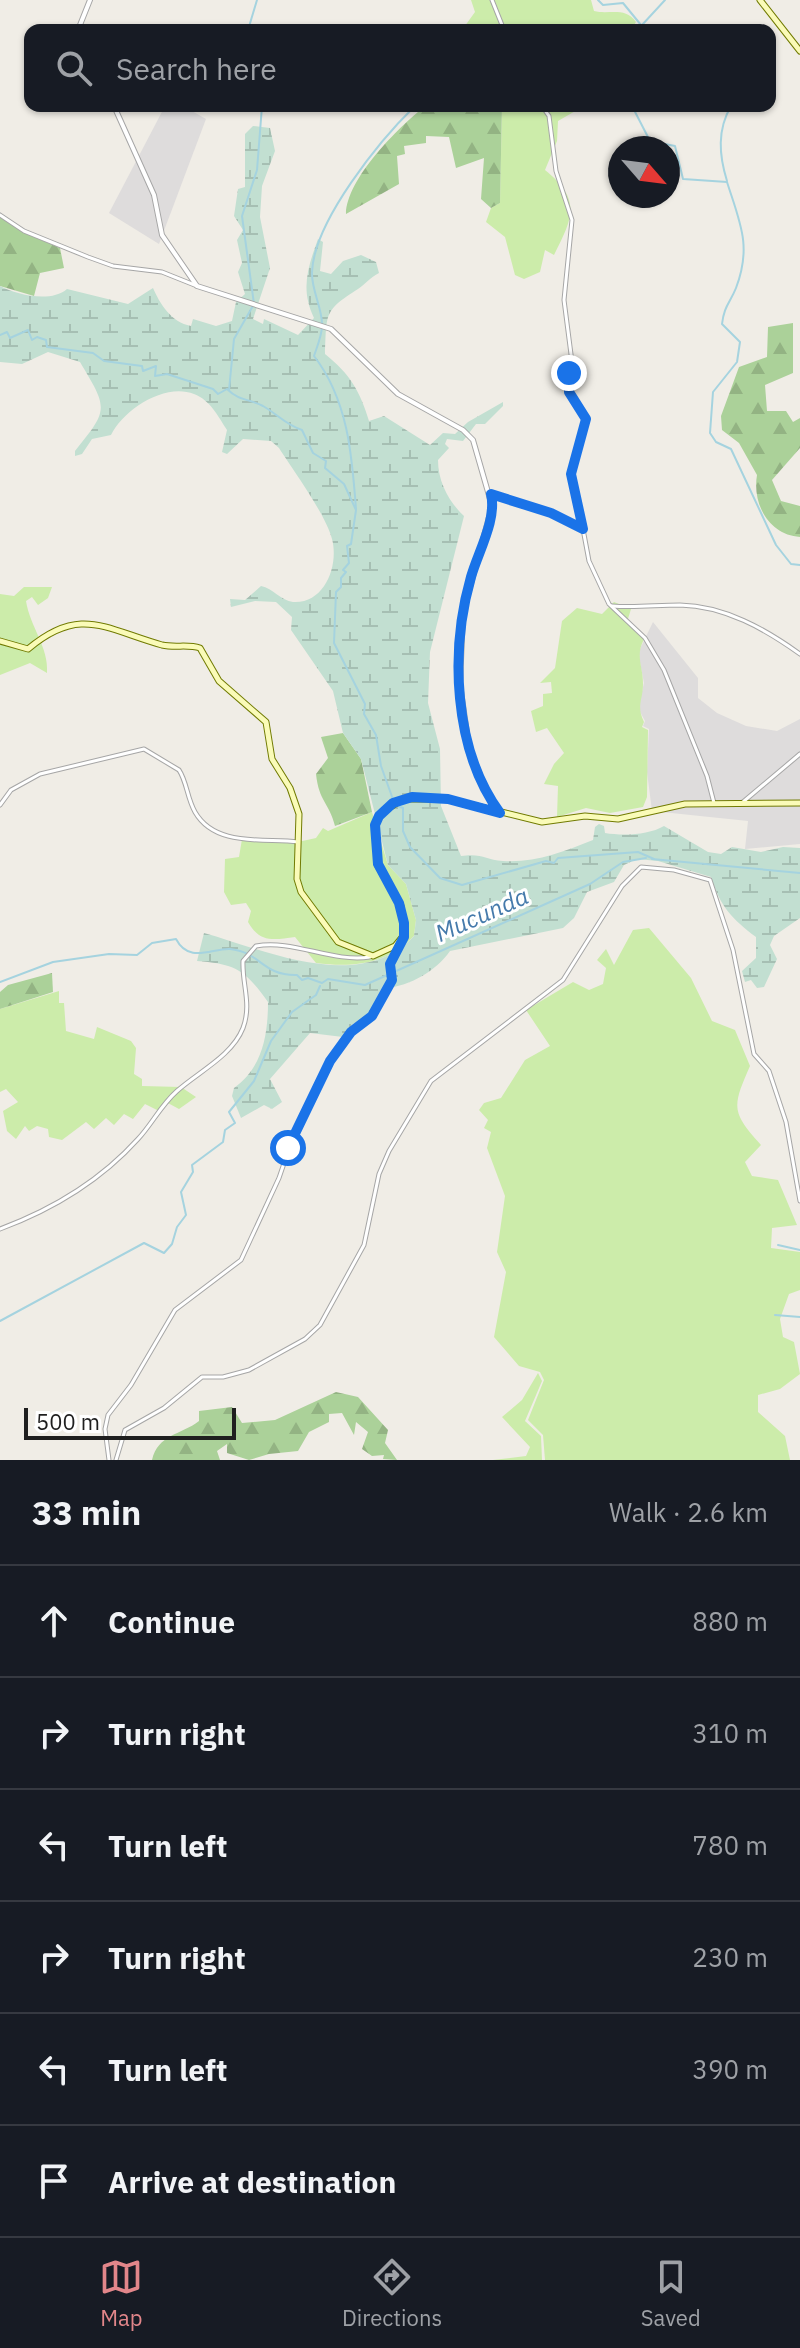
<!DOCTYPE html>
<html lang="en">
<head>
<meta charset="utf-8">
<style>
  :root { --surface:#171b24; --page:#20242c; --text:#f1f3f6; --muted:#9ea1a6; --line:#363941; --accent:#e2868a }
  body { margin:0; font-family:"IBM Plex Sans",sans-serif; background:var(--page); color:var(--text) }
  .compass { position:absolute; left:608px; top:136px; width:72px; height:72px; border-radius:50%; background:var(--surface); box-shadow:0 2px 6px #0004; rotate:118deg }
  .scale { position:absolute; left:24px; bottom:20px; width:212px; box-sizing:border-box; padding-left:8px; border:4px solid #1f1f1f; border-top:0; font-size:22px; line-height:28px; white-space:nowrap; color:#1f1f1f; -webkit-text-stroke:6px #fff; paint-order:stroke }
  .stop { position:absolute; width:24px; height:24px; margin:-18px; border:6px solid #1a73e8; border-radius:50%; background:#fff }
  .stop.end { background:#1a73e8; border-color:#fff; box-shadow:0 2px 8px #0008 }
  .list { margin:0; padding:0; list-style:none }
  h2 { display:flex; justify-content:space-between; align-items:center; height:104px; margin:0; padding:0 32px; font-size:34px }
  h2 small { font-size:26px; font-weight:400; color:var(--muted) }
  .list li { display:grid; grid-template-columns:52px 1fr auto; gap:24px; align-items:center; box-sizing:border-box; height:112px; padding:0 32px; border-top:2px solid var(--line) }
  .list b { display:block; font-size:30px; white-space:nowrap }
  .list em { font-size:26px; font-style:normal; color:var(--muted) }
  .icon { flex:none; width:44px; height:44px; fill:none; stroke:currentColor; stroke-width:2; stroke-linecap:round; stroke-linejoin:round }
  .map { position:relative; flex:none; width:800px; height:1460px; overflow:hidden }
  .search { position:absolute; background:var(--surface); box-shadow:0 2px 6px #0004; left:24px; right:24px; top:24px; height:88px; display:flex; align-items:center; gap:20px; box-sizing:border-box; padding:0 28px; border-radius:16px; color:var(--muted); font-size:30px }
  .sheet { height:776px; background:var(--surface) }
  nav { display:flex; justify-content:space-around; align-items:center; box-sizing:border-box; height:112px; border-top:2px solid var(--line); background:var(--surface); font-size:22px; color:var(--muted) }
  nav a { display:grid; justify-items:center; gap:4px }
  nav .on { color:var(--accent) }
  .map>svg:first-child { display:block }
</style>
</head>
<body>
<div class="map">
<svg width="800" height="1460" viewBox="0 0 800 1460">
  <defs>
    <pattern id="forest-firs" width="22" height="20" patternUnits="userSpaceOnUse" patternTransform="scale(2)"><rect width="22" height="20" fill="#abd199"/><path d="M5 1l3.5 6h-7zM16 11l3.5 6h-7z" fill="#93b383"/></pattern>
    <pattern id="wetland-marsh" width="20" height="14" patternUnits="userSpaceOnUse" patternTransform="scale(2)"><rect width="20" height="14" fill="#c2dfd1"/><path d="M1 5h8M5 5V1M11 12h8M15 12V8" fill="none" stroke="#a6bfb3"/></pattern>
  </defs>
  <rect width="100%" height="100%" fill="#f0ede6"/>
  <g fill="#dedcdc">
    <path d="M165 106H183L206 119 159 244 109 213Z"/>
    <path d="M653 622 698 678V698L717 713 746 726 777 731 800 719V844L745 849 748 821 652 811 647 772 649 729 643 726 645 721 638 708 644 683 638 653Z"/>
  </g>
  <g fill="#ccecaa">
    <path d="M471 0H591L594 11C609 15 625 6 636 22L631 30H462L475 12Z"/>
    <path d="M502 106H584L558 121 557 141 545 170C582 200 573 217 554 255L545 250 540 272 524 279 515 275 505 237 486 222 491 208 500 203Z"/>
    <path d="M24 587H52L48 598 38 605 32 597 26 601C30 627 49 647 47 673L30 663 0 675V594L14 596Z"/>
    <path d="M614 602 631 609 627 622 644 639C635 657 643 665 643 684 643 700 636 706 644 722L642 727 648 730 647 797 643 807 610 813 586 808 557 817 558 786 544 784 554 764 564 753 547 728 536 732 531 711 543 706V694L552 693 551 682 540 683 555 668 562 621 577 608 602 614Z"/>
    <path d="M372 812 388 865 406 884 416 920 414 936C388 964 353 968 316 963L295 937C273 940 260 943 248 922L251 911 246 903 231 905 224 892 225 859 239 857 242 839 298 842 316 838 323 828 328 831Z"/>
    <path d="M649 928 691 978 712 1021 735 1030 750 1066C732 1107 731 1112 761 1145L745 1162 752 1176 778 1180 797 1225 772 1228 771 1248 800 1252V1290L789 1294 780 1319 783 1337 794 1342 800 1374 780 1389 758 1395V1412L785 1436 790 1460H545L543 1435 528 1420 544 1380 540 1372 519 1366 494 1337 506 1272 497 1252 505 1196 487 1148 491 1132 484 1128 488 1120 479 1110 484 1103 501 1098 525 1060 550 1046 526 1010 573 982 589 990 603 984 606 968 597 960 606 949 614 965 633 930Z"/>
    <path d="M59 991V1003H64L66 1031 94 1039 97 1027 131 1041 136 1048 134 1074 142 1079V1086L181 1087 196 1097 179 1109 166 1102 159 1111 145 1104 133 1119 124 1114 114 1125 106 1118 94 1129 86 1122 62 1140 49 1137 48 1129 37 1126 29 1131 25 1126 16 1139 7 1131 3 1111 18 1102 6 1089 0 1092V1009Z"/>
    <path d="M538 1373 542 1381 525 1421 541 1436 542 1460H493L526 1456 530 1447 502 1417 522 1400Z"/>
  </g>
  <g fill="url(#forest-firs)">
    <path d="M425 106 470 110 475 106H502L500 203 491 208 481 199 484 158 456 168 449 137 426 136V143L404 146 405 154 397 156 399 184 346 214C347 178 398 128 425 106Z"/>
    <path d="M0 217 21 231 60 248 64 268 40 273 34 296 0 286Z"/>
    <path d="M793 323V373L765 385 767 411H786L793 422 800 418V448L772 480 781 501 800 506V537C769 535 752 504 757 475L739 443 722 430 721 416 739 367 767 357 768 327Z"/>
    <path d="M343 733 361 759 372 812 335 826C329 802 319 802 316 774L328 758 321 737Z"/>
    <path d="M52 973 53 992 0 1009V992L8 985Z"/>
    <path d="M336 1392 358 1397 388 1430 385 1443 397 1460 383 1459 384 1455 372 1456 362 1449 368 1432 356 1422 354 1435 342 1413 329 1414V1422L309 1432 298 1451 269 1454 249 1460 227 1453V1444L217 1451 220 1460H152C158 1434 181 1435 199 1421V1411L232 1407 242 1423 275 1420Z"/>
  </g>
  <path fill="url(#wetland-marsh)" d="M253 126 270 128 275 151 262 186 260 217 270 268 253 319 263 324 264 319 298 335 314 318C300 289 308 267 318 239L323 242 320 271 331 274 343 261 361 255 376 262 379 273C369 278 366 284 358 289 323 311 327 314 325 354 350 374 360 391 369 421L384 416 430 445 443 433 455 434 468 422 503 402V406L485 424H476L463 441 447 439 445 444 449 448 438 460C438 482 449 502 464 516L430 652 428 703 440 749 441 806 461 856C483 853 485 860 503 861 535 863 563 852 593 840L595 827 599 824 604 826 605 833C623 836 649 835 664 826L708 852 721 854 732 847 761 852 783 847 800 848V918L774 936 770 945 777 959 764 987 757 988 751 980 745 982 742 971 756 958V937C732 919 720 906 711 877L658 861 637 859 624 865 614 882 587 892 574 918 563 928 450 951C436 971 410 986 386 988L367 1017 353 1024 343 1037 310 1033 270 1079 282 1102 272 1109 264 1105 241 1118 232 1096 234 1088C262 1068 268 1036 268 1002 245 970 236 964 197 961L204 933C268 951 360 994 414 936L416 920 406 884 388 865 361 759 343 733 333 691 291 630 292 617 276 602 255 601 231 607 230 599 245 600 261 586C273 588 281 601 293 602 325 604 339 565 332 539 326 515 293 470 279 448L271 441 243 439 227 454 222 452 227 430C218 416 210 400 194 394 165 382 123 410 111 435L92 439 82 454 75 456V451C109 409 108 409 80 362L48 352 22 364 0 362V286C17 295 51 303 67 289L128 304 153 288C160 304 171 322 191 326L193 319 216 326 232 321 236 302 245 294 238 272 242 263 237 240 243 230 234 216 238 189 245 187V134Z"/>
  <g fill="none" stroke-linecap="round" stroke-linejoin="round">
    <g stroke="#a5d3df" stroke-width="2">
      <path d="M598 0 603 5 623 3 641 25V30"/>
      <path d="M642 25 665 0"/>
      <path d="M248 30 257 0"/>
      <path d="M632 106 650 141 675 146 683 179 727 182C740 223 752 246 736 288 730 303 724 306 722 324L740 342 737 362 713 392 710 433 716 442 731 449 776 545 791 564 800 565"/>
      <path d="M727 181C719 155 717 130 731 106"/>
      <path d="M0 335 7 332 10 338 28 330 32 340 37 337 46 340 47 347 93 353 104 361 142 366 143 371 156 366 155 376 167 374 213 389 218 394 227 389C239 401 250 399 263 406 277 414 286 425 302 430L313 453 326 461 325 468 344 484 356 510 351 544 347 546 349 563 343 570 346 572 341 578V587L336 592 334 643 365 704 364 714 376 735 381 766 395 805 403 808V831L410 847 440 878 462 885 546 861 554 863 558 858 638 852 654 859"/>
      <path d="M229 390 234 339 254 304 242 216 257 170 262 106"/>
      <path d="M356 509C352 455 348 400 314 356 317 347 322 335 322 326 323 309 311 290 312 272 314 221 380 140 415 106"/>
      <path d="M652 859 800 873"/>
      <path d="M0 982 53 962 109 954 137 955 152 943 176 939C189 964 212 948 230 949 261 952 262 976 297 975L302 980 308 978 322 983 328 979 365 985 590 884 623 862 646 858"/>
      <path d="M778 1245 800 1250"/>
      <path d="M775 1315 800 1317"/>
      <path d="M0 1321 144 1243 164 1253 172 1244 177 1227 186 1215 181 1192 193 1172 192 1165 223 1142 225 1130 235 1123 229 1112 254 1081 271 1041 292 1012 316 995 320 986"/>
    </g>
    <defs>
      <g id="minor">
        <path d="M492 0 504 30"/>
        <path d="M542 106 549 116 556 171 572 220 564 300 572 362 568 383 569 392 586 419 571 474 583 529"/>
        <path d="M0 215 24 231 88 257 113 266 162 272 197 286"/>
        <path d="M491 494 551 513 583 529 589 561 609 604 645 638 664 670 707 776 714 803"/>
        <path d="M612 606C635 608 657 605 680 605 725 606 765 629 800 654"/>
        <path d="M743 802 800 754"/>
        <path d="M0 805 11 790 40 774 144 749 179 770C187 782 187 798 195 812 215 847 263 838 298 842"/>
        <path d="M0 1229C51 1210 101 1180 138 1139 152 1124 161 1105 177 1091 198 1072 232 1056 243 1028 252 1004 242 985 243 961L256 946C293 939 332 963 370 957"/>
        <path d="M109 1460 105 1429 108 1415 131 1385 175 1310 241 1260 279 1178 293 1137 329 1064 351 1032 371 1017 389 988 393 977 390 964 400 943"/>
        <path d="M116 1460 125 1430 164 1408 202 1377H223L249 1370 305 1339 320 1325 364 1245 379 1174 389 1151 431 1081 563 980 622 886 641 867 674 870 710 880 733 950 754 1054 769 1071 786 1122 800 1201"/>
      </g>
      <g id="tertiary">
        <path d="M78 30 90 0"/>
        <path d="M114 106 154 195 162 235 197 286 331 329 398 394 463 430 473 440 492 506 463 613 460 684 469 747 484 785 500 813"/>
      </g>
      <g id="secondary">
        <path d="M760 0 800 51"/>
        <path d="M0 641 28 649C80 605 105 629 162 645 175 648 188 644 200 648L219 681 266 722 272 759 290 788 299 814 297 879 301 892 338 942 373 956 395 946 404 935 401 906 378 866 375 827 381 813 403 799H448L542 822 585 816 618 819 685 804 800 803"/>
      </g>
    </defs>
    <use href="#minor" stroke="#a6a6a6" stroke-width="5"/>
    <use href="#tertiary" stroke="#a6a6a6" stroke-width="6"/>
    <use href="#secondary" stroke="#717b02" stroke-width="7"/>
    <use href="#minor" stroke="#fff" stroke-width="3"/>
    <use href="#tertiary" stroke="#fff" stroke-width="4"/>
    <use href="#secondary" stroke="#fafbb8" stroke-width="5"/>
  </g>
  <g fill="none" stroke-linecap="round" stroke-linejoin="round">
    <path stroke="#1a73e8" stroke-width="10" d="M288 1148 330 1061 351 1032 372 1016 392 980 390 964 404 937V923L399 903 378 864 375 825 379 816 393 803 412 797 448 799 500 813C453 749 450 650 471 577 478 552 497 520 491 494L551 513 583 529 571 474 586 419 569 392V373"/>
  </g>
  <g text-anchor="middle" stroke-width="6" stroke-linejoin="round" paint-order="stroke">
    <g font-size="24" font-style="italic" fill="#457aab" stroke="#fff">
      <text transform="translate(482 915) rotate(-24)" y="8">Mucunda</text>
    </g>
  </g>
</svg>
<svg class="compass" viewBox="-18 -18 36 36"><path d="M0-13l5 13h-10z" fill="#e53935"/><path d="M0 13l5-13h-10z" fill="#9ea1a6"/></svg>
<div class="scale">500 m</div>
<div class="stop" style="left:288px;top:1148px"></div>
<div class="stop end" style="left:569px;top:373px"></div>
<div class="search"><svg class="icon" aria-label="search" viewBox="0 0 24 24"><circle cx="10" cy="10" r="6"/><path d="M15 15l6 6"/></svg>Search here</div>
</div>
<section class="sheet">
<h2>33 min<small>Walk · 2.6 km</small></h2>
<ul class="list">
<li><svg class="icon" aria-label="ahead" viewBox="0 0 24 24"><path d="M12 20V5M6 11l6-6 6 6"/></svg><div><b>Continue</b></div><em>880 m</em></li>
<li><svg class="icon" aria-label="right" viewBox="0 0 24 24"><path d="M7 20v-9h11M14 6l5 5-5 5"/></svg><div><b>Turn right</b></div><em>310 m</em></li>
<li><svg class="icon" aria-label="left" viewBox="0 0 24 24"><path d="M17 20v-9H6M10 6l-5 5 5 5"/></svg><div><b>Turn left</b></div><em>780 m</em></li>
<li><svg class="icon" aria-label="right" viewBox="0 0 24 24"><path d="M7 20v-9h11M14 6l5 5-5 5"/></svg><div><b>Turn right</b></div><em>230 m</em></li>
<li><svg class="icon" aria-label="left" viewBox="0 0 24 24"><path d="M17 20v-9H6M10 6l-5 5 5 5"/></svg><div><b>Turn left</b></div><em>390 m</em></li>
<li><svg class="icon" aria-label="arrive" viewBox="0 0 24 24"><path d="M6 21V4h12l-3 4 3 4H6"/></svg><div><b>Arrive at destination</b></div></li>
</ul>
</section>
<nav>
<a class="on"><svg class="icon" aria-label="map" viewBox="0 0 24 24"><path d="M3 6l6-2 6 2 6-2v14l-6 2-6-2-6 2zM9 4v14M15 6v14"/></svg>Map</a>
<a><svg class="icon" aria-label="directions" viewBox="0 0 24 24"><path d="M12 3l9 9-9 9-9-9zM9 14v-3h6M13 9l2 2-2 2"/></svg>Directions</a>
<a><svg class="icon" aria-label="saved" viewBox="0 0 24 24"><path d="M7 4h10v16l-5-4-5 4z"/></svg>Saved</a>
</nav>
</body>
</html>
